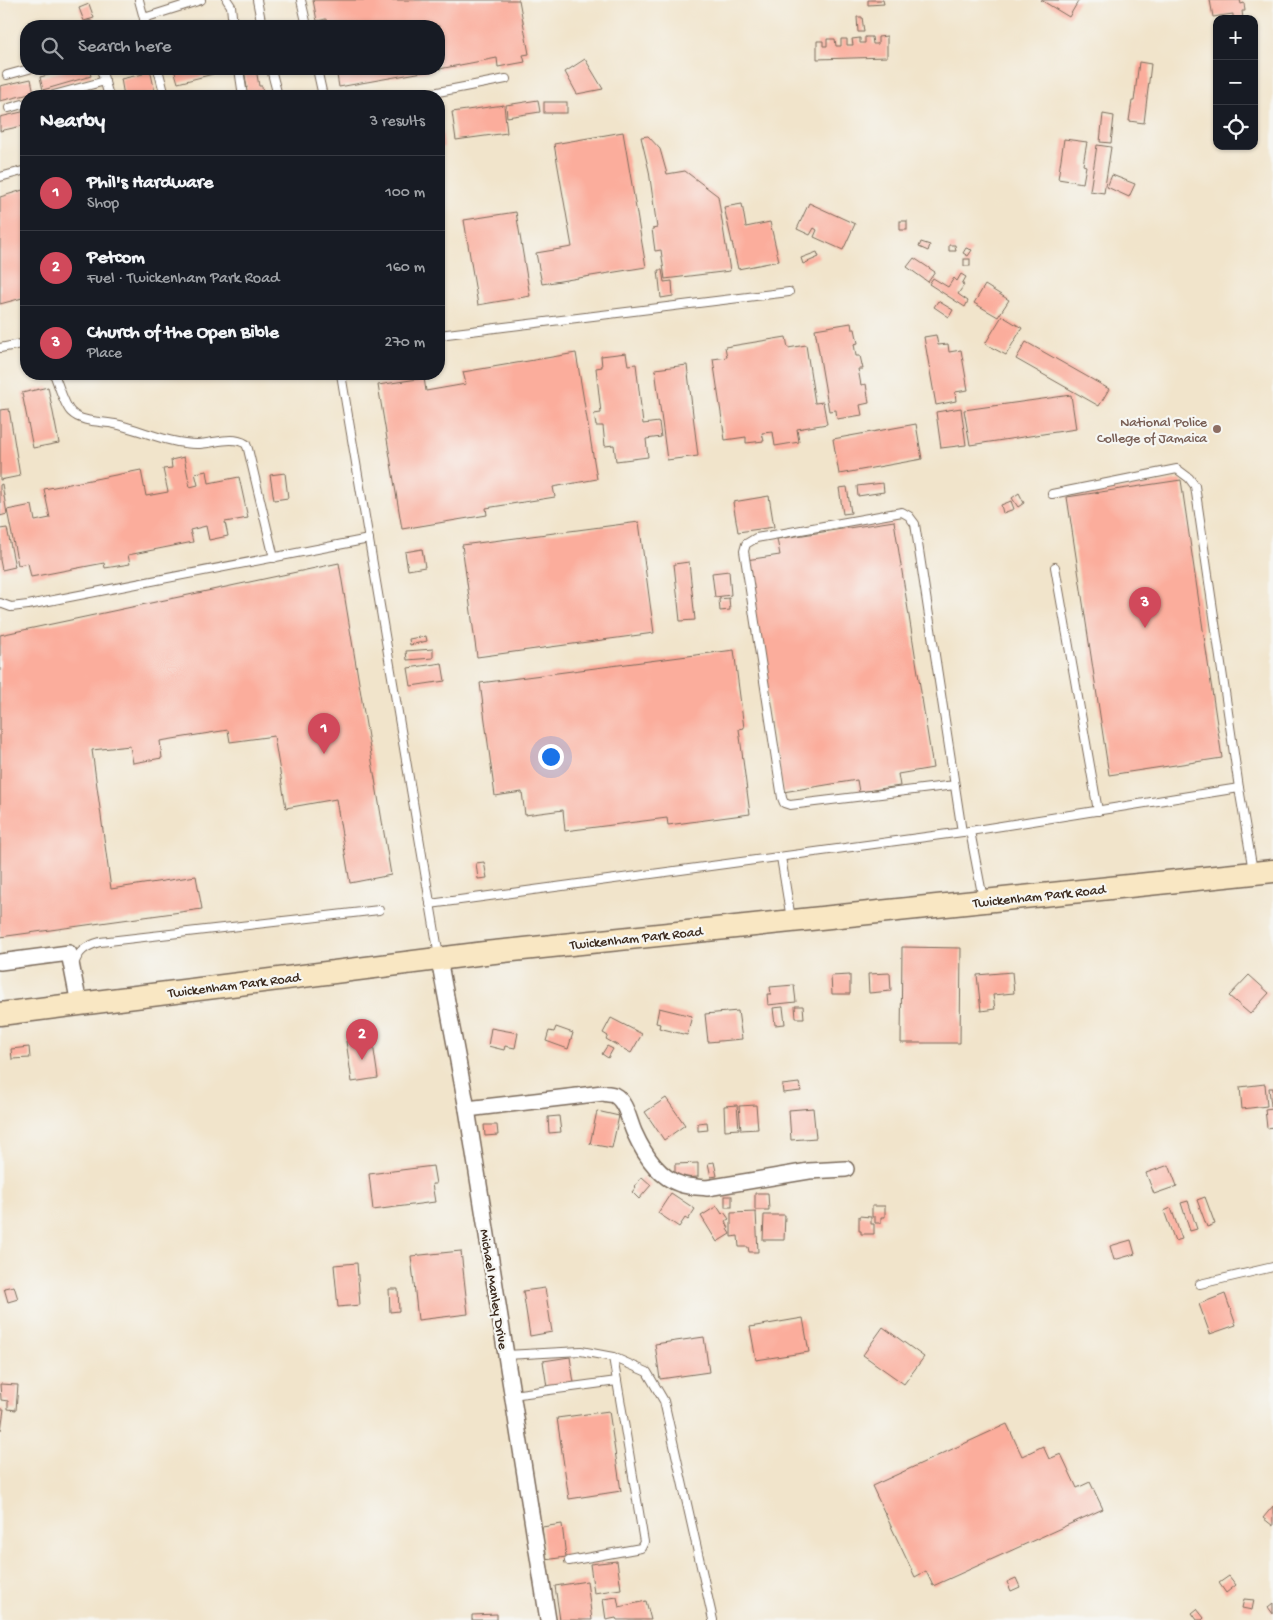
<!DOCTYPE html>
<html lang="en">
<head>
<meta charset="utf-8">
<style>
  :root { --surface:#171b24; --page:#242831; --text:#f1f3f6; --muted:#9ea1a6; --line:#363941; --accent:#d1495b }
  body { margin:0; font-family:"Gochi Hand",sans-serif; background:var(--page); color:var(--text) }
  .controls { position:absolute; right:15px; top:15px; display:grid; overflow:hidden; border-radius:10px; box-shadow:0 1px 4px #0004 }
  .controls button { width:45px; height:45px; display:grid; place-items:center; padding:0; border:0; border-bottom:1px solid var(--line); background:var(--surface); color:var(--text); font:25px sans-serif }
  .you { position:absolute; left:550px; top:756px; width:18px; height:18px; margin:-12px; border:4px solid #fff; border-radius:50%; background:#1a73e8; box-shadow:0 0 0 8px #1a73e833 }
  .badge { display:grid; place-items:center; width:32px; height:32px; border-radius:50%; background:var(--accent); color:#fff; font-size:16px; font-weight:700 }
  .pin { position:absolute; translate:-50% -41px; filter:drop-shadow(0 1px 2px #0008) }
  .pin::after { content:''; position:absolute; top:26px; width:18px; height:15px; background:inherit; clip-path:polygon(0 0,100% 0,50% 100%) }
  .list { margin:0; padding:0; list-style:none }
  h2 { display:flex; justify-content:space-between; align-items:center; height:65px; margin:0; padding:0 20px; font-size:21px }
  h2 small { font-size:16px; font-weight:400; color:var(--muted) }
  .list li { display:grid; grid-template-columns:32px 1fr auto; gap:15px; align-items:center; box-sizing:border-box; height:75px; padding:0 20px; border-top:1px solid var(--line) }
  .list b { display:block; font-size:19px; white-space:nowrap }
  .list p { margin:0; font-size:16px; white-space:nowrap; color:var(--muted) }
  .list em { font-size:16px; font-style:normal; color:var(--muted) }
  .icon { flex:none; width:28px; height:28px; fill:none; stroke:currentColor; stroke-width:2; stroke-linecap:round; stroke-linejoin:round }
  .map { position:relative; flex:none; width:1273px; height:1620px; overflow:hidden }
  .search { position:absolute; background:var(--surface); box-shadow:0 1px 4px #0004; left:20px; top:20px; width:425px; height:55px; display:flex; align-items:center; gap:12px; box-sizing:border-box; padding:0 18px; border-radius:20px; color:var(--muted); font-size:19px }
  .panel { position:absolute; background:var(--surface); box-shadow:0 1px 4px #0004; left:20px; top:90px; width:425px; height:290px; border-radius:20px }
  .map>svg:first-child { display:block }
</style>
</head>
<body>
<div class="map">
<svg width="1273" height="1620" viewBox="0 0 1273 1620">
  <rect width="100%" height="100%" fill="#f6f6f2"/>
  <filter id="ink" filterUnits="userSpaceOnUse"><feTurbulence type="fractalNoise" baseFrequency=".02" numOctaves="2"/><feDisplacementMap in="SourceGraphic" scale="10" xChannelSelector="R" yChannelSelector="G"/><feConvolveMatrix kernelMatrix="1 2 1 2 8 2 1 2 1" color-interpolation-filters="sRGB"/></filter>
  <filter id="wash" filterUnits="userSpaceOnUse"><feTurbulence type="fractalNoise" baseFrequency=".0096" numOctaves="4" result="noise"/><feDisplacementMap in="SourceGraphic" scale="20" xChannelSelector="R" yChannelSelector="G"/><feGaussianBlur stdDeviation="1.12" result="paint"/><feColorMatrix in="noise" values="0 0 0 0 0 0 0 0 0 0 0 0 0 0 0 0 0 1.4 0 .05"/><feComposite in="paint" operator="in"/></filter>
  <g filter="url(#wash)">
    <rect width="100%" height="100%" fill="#f1e4cb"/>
    <g id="blocks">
      <g fill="#fbad9c">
        <path d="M313 0H519L529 54 523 55 525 62 498 67 497 58 439 69V26H328L326 19 317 21Z"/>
        <path d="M868 0H883L884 4 868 5Z"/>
        <path d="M1041 0H1079L1069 17Z"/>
        <path d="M1210 0H1240L1241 4 1244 3 1245 11H1242L1243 19H1233V14L1213 17Z"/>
        <path d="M89 4 94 18 84 21 79 8Z"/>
        <path d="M857 17H862L864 32H858Z"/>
        <path d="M887 36V57L817 59V41H823V46H827V39H835L836 46H841V39H847V45H853L852 39 860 38V43H865V37H872L873 44H878V37Z"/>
        <path d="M585 59 603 89 577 94 565 72Z"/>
        <path d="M1139 62 1151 64 1144 123 1129 121 1132 101H1134Z"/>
        <path d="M64 69H89L91 76 43 90 40 77 64 71Z"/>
        <path d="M142 69H150L155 92 137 96H124L121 79 143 74Z"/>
        <path d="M174 69H212L213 74 178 83Z"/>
        <path d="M244 69H256L259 86H262L263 96H247L246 88H247Z"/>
        <path d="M336 69H434V70L339 87Z"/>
        <path d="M31 79 34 93 0 101V86Z"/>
        <path d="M538 100 540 112 507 117 506 105Z"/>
        <rect x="544" y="102" width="23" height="11"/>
        <path d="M504 105 507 133 456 140 452 112Z"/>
        <path d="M26 111V125L0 131V117Z"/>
        <path d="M1103 114 1114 116 1111 143 1100 142Z"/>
        <path d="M439 122H441L444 147 439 148Z"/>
        <path d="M623 132 646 267 542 284 536 253 572 247 554 144Z"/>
        <path d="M648 136 660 149 667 174 685 171 718 196 730 271 665 279 661 250 655 251 652 229 657 228 649 171 641 137Z"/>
        <path d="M1064 139 1087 142 1083 165 1086 166 1083 183 1058 179Z"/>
        <path d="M1097 145 1111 147 1104 193 1090 191Z"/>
        <path d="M1112 175 1135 184 1129 197 1107 187Z"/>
        <path d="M26 189V297L0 304V197Z"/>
        <path d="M809 203 855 224 843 250 814 237 817 230 814 228 810 235 797 229Z"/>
        <path d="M742 204 746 227 770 222 779 261 738 269 724 207Z"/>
        <path d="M516 212 530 296 478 305 464 220Z"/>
        <rect x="900" y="221" width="7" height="9"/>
        <path d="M921 242 930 245 928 251 919 247Z"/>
        <path d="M949 245H955L956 251H949Z"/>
        <path d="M966 248 972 250 968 256 963 253Z"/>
        <path d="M817 252 819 257 803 264 801 258Z"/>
        <path d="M914 258 935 272 928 282 907 267Z"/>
        <rect x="964" y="259" width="6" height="7"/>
        <path d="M658 270H662L664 282 672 281 673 296 661 298Z"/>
        <path d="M961 274 966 277 962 284 964 285 958 294 968 301 965 307 929 284 933 278 948 287 954 278 957 281Z"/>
        <path d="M985 285 1009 300 998 317 974 303Z"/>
        <path d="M938 301 953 310 949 317 934 307Z"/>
        <path d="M1002 316 1022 328 1006 355 985 344Z"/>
        <path d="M851 323 852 329H855L858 343 854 344 856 356H860L863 369H858L861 385 866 384 869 403 860 405 862 415 837 419 836 410 829 411 815 329Z"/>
        <path d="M936 335 938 345 948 344 949 352 961 350 968 390 955 392 956 401 936 405 924 337Z"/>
        <path d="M786 337 788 348 806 345 815 403 823 402 827 424 797 429 799 442 775 446 773 432 762 433 764 441 746 443V437L725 440 713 359 727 357 725 347Z"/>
        <path d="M1026 342 1109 389 1099 406 1016 359Z"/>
        <path d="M576 353 597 479 553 487 555 497 486 508 487 515 402 529 378 385 424 378 426 391 466 384 463 372Z"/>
        <path d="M626 353 628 365 636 364 643 424 659 422 661 437 646 439 648 457 616 461 614 445 605 446 603 426H596L594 414 601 413 596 368 602 367 601 356Z"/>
        <path d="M687 365 698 456 667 460 655 369Z"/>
        <path d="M48 387 59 443 33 448 22 393Z"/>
        <path d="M1071 395 1076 429 970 445 964 410Z"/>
        <path d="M961 408 966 445 941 448 936 412Z"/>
        <path d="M9 409 20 476 0 480V410Z"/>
        <path d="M916 424 922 459 839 474 833 439Z"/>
        <path d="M184 457 190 487 198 485 195 473 207 471 209 483 239 477 248 518 225 522 228 536 209 540 206 526 190 530 193 542 128 555 130 564 105 568 104 563 31 577 28 563 18 565 7 510 32 505 35 521 50 518 44 489 141 470 146 496 168 492 163 469 172 468 171 460Z"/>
        <path d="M285 473 288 498 274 500 270 475Z"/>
        <path d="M1181 480 1222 758 1109 775 1067 497Z"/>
        <path d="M883 483 884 492 858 496 857 486Z"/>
        <path d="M2 484 7 514 0 516V485Z"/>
        <path d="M847 487 851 513 843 514 839 488Z"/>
        <path d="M1019 493 1024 503 1018 507 1012 498Z"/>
        <path d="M769 496 774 527 738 532 733 502Z"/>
        <path d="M1011 501 1014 509 1003 513 1001 505Z"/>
        <path d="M894 521 933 768 898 774 900 786 859 792 857 780 783 792 746 560 780 555 777 539Z"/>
        <path d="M639 522 654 633 477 657 462 545Z"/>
        <path d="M7 528 15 567 2 570 0 560V529Z"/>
        <path d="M422 549 425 567 408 570 405 552Z"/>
        <path d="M689 562 695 620 680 621 674 564Z"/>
        <path d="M339 563 391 875 350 883 336 799 286 808 274 736 230 742 228 730 160 741 162 758 133 763 130 746 92 750 111 889 196 876 202 909 0 937V635Z"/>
        <path d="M729 571 731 595 715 597 712 573Z"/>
        <path d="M729 598 730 610 720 611 719 599Z"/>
        <path d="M426 636 427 641 410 645 409 639Z"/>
        <path d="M433 649V658L407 660 406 651Z"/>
        <path d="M734 650 744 728 739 729 750 814 668 825 667 818 565 831 563 810 525 815 522 792 495 796 480 683Z"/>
        <path d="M442 663 445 681 411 686 408 668Z"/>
        <path d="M484 862 487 878 478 879 476 863Z"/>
        <path d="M902 947 961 948 960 1043H901Z"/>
        <path d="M1012 972 1014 993 993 995 995 1009 981 1011 977 975Z"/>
        <path d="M890 973 891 991 869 993 868 974Z"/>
        <path d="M850 975V994H832L831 976Z"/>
        <path d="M1249 975 1269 993 1250 1014 1229 996Z"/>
        <path d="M794 985 796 1002 768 1005 767 994H771L770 987Z"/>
        <path d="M795 1006H803L804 1018H796Z"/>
        <path d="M783 1007 785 1024 775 1025 773 1008Z"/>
        <path d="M659 1008 692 1016 687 1035 659 1028 660 1024 656 1023Z"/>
        <path d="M738 1011 742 1039 708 1042 705 1014Z"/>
        <path d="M611 1018 642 1034 631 1053 606 1039 608 1036 603 1033Z"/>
        <path d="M556 1027 573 1033 568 1049 546 1041 549 1031 554 1032Z"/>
        <path d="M491 1028 518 1033 515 1048 505 1046 504 1050 488 1046Z"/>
        <path d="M372 1037 378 1078 352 1082 346 1041Z"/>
        <path d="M607 1046 613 1049 608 1058 602 1054Z"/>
        <path d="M29 1047 30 1058 12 1059 11 1049Z"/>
        <path d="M799 1083 801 1091 783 1093 782 1085Z"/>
        <path d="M1265 1084 1267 1106 1242 1109 1240 1087Z"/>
        <path d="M1269 1088H1273V1106H1271Z"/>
        <path d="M666 1098 685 1125 664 1140 645 1112Z"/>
        <path d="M737 1105 739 1129 725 1130 724 1106Z"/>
        <path d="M756 1105 758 1129 741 1130 739 1106Z"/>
        <path d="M813 1108 816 1138 791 1140 789 1110Z"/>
        <path d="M1273 1108V1127L1267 1128 1265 1109Z"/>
        <path d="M597 1111 619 1116 612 1148 590 1144Z"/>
        <path d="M559 1116 561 1132 549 1133 548 1117Z"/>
        <path d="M707 1122 708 1130 698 1131V1123Z"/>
        <path d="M484 1125H497L498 1135 485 1136Z"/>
        <path d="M714 1162 717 1176 711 1177 708 1163Z"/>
        <path d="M698 1163V1177L680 1178V1176H675V1164Z"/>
        <path d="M1169 1165 1177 1186 1154 1194 1146 1173Z"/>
        <path d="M433 1166 436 1184H432L435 1202 373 1210 369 1174Z"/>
        <path d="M642 1177 651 1185 639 1199 632 1192 636 1187 635 1186Z"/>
        <path d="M671 1193 695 1209 688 1220 685 1218 679 1227 658 1213Z"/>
        <path d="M755 1193H768L769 1210H755Z"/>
        <rect x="725" y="1196" width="7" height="11"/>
        <path d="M1205 1197 1215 1224 1207 1227 1197 1200Z"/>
        <path d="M1188 1201 1197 1229 1190 1231 1181 1203Z"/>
        <path d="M717 1206 722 1214 724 1212 729 1219 725 1221 729 1228 727 1229 730 1234 717 1242 701 1216Z"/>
        <path d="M872 1206H885V1217H881V1223H875V1217H872Z"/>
        <path d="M1171 1208 1182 1239 1175 1241 1164 1211Z"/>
        <path d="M756 1212 758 1252H749L748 1247H739L738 1236 731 1237V1213Z"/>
        <path d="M764 1215H785L784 1240H763Z"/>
        <path d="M859 1216 871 1217V1224H874V1234H861V1231H859Z"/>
        <path d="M1131 1240 1135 1254 1114 1260 1110 1246Z"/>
        <path d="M461 1251 468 1314 418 1320 411 1256Z"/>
        <path d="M357 1263 360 1305 338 1307 334 1265Z"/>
        <path d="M14 1286 18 1299 8 1302 4 1288Z"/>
        <path d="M545 1288 552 1332 530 1336 523 1291Z"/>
        <path d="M389 1289H398L399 1311 390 1312Z"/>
        <path d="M1225 1294 1236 1325 1210 1334 1199 1304Z"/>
        <path d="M803 1318 809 1352 756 1360 750 1327Z"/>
        <path d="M883 1327 924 1357 904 1384 863 1355Z"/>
        <path d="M704 1337 709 1372 660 1379 655 1344Z"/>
        <path d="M570 1357 574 1383 547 1387 543 1361Z"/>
        <path d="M0 1384 18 1385 16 1410 8 1409V1401L1 1400Z"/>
        <path d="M0 1409H4L1 1430 0 1429Z"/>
        <path d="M609 1411 621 1491 569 1499 557 1418Z"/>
        <path d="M1007 1424 1022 1456 1043 1446 1049 1459 1061 1454 1077 1488 1090 1482 1103 1509 933 1586 926 1571 915 1577 872 1486Z"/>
        <path d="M1273 1506V1526L1263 1518Z"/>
        <path d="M562 1524 566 1557 545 1560 542 1527Z"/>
        <path d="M617 1561 621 1589 594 1593 590 1564Z"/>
        <path d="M1229 1576 1236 1585 1226 1593 1219 1583Z"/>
        <path d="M1016 1578 1020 1587 1011 1591 1007 1582Z"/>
        <path d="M587 1581 592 1620H560L555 1586Z"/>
        <path d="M617 1597 619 1607 646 1601 651 1620H617L616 1618 606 1620 603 1599Z"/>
        <path d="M1244 1599 1254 1600 1252 1610 1242 1608Z"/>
        <path d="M1273 1603V1614L1268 1607Z"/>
        <path d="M1197 1609 1204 1618 1202 1620H1197L1192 1613Z"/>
        <path d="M497 1614V1620H472V1615Z"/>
      </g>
    </g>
  </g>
  <g filter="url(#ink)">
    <use href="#blocks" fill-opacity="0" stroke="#7b6b5b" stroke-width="1"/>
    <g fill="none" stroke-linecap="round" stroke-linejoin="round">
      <defs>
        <g id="service">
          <path d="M139 0 146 26"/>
          <path d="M227 0 231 6 233 26"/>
          <path d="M257 0 262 26"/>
          <path d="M301 0 307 26"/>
          <path d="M144 18 201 0"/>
          <path d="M89 25V26"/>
          <path d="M101 69 109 96"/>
          <path d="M158 69 165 96"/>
          <path d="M239 69 243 96"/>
          <path d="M271 69 278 96"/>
          <path d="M317 69 323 96"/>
          <path d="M7 75 29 69"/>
          <path d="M50 96 105 81"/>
          <path d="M417 96 506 79"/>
          <path d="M9 108 26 103"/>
          <path d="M0 177 26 170"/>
          <path d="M439 335 789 292"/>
          <path d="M0 348 26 343"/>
          <path d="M54 374C58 383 64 405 71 412 82 423 101 421 115 424 142 430 169 444 197 444 213 444 232 435 246 444L248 449 274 558"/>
          <path d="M341 374 439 956"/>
          <path d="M1052 494 1177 469 1189 478 1195 486 1239 788"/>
          <path d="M1055 567 1098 811"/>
          <path d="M0 603 11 607 28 605 369 539"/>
          <path d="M955 785 790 805 784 803 782 798 744 551 746 544 756 538 902 512 909 516 915 524 962 832"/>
          <path d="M970 831 983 899"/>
          <path d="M781 857 791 919"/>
          <path d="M430 904 970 831 1239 788 1253 871"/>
          <path d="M74 965C78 951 86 946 100 942L379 910"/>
          <path d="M1200 1284 1273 1267"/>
          <path d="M506 1355 581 1351 613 1357 647 1372 664 1401 713 1620"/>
          <path d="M512 1395 617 1381"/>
          <path d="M569 1561 641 1548 644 1542 613 1357"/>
        </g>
        <g id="minor">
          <path d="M439 959 467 1109 548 1620"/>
          <path d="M0 962 69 953 79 1004"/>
          <path d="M467 1109 603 1093C606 1094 611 1094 614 1095 626 1101 629 1121 634 1132 643 1152 658 1177 680 1184 688 1187 698 1187 707 1188L809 1171 846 1169"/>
        </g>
        <path id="secondary" d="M0 1014 485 953 1273 871"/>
      </defs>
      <use href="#service" stroke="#7b6b5b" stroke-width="10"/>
      <use href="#minor" stroke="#7b6b5b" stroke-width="18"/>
      <use href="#secondary" stroke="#7b6b5b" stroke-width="25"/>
      <use href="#service" stroke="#fff" stroke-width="8"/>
      <use href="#minor" stroke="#fff" stroke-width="15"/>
      <use href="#secondary" stroke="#f9e7c3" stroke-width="22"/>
    </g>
  </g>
  <circle fill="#8d6e63" stroke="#f6f6f2" stroke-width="2" cx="1217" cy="429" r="5"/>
  <g text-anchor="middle" stroke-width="4.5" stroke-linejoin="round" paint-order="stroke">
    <g font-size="14" fill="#785e54" stroke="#f6f6f2" text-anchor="end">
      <text x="1207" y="426">National Police<tspan x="1207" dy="16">College of Jamaica</tspan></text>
    </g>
    <g font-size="14" fill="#3b2a1e" stroke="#f6f6f2">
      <text transform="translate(1039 895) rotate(-6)" y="5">Twickenham Park Road</text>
      <text transform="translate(636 937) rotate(-6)" y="5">Twickenham Park Road</text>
      <text transform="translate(234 984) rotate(-7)" y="5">Twickenham Park Road</text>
      <text transform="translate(495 1289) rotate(81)" y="5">Michael Manley Drive</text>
    </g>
  </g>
</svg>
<div class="controls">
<button>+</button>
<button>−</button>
<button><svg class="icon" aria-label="locate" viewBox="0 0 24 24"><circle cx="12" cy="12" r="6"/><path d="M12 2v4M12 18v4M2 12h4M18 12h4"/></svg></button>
</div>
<div class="you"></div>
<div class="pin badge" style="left:324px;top:754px">1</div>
<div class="pin badge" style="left:362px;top:1060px">2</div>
<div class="pin badge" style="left:1145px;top:628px">3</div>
<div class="search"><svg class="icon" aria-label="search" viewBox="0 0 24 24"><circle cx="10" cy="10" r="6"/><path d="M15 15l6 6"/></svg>Search here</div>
<section class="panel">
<h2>Nearby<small>3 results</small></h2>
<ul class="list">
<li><span class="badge">1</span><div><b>Phil's Hardware</b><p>Shop</p></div><em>100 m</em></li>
<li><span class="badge">2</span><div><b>Petcom</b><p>Fuel · Twickenham Park Road</p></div><em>160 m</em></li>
<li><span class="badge">3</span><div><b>Church of the Open Bible</b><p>Place</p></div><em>270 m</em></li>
</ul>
</section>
</div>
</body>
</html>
